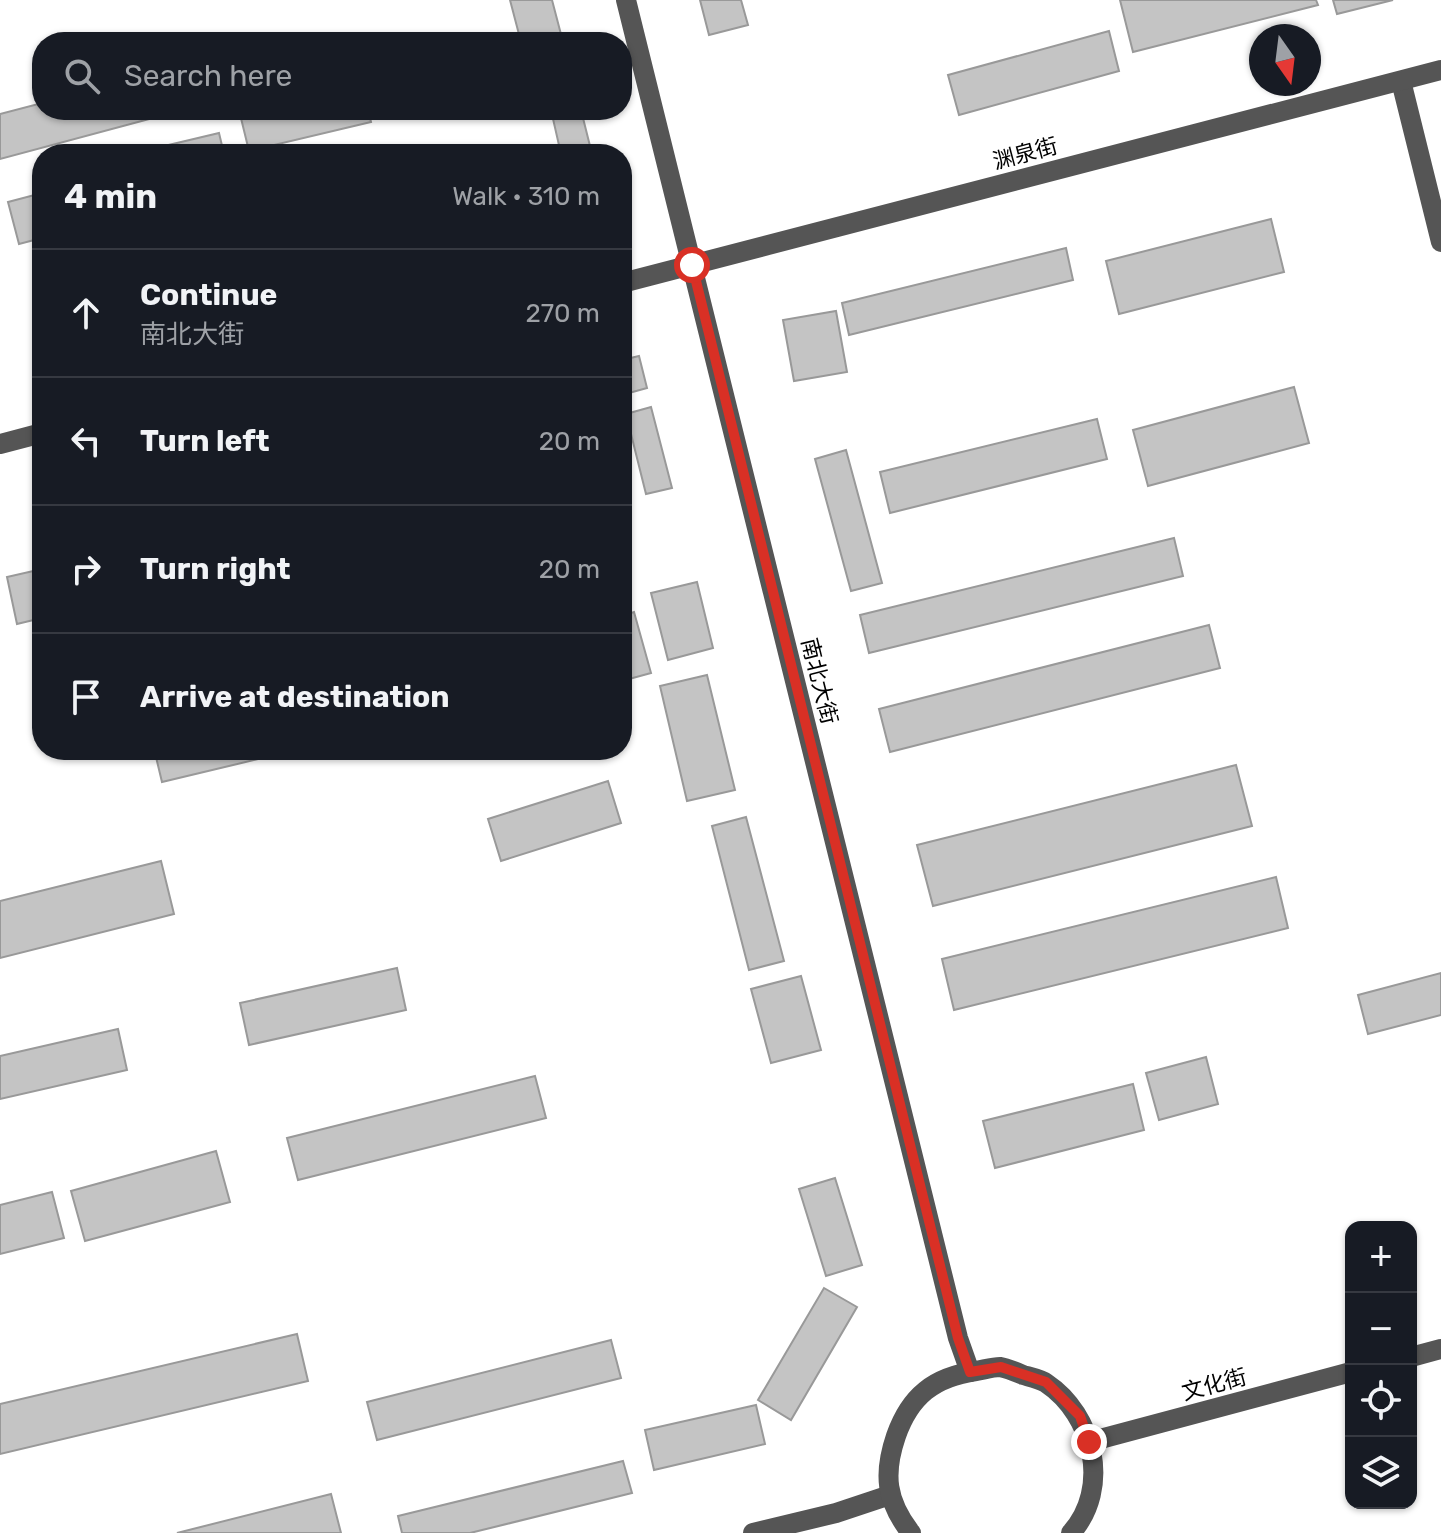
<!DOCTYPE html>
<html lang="en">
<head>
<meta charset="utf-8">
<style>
  :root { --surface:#171b24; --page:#242831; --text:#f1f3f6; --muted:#9ea1a6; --line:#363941 }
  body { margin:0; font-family:Rubik,"Noto Sans SC",sans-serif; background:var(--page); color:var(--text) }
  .controls { position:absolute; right:24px; bottom:24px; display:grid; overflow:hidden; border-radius:16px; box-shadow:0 2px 6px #0004 }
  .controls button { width:72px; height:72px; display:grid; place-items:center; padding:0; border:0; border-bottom:2px solid var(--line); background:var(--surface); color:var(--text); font:40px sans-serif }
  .compass { position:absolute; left:1249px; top:24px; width:72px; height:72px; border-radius:50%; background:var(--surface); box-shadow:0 2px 6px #0004; rotate:166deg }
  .stop { position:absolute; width:24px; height:24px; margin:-18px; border:6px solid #d93025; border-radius:50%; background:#fff }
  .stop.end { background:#d93025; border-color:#fff; box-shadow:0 2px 8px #0008 }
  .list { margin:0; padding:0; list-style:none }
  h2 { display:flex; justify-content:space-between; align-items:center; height:104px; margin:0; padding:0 32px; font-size:34px }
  h2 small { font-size:26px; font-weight:400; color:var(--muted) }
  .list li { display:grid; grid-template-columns:52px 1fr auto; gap:24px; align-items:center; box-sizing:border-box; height:128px; padding:0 32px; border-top:2px solid var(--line) }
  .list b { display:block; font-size:30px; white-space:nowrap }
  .list p { margin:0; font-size:26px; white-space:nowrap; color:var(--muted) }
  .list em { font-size:26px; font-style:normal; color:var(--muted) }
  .icon { flex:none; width:44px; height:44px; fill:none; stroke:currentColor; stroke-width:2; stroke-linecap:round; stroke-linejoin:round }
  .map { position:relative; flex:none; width:1441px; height:1533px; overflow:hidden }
  .search { position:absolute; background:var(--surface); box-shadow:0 2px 6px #0004; left:32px; top:32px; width:600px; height:88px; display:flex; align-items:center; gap:20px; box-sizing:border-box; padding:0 28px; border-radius:32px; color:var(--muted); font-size:30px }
  .panel { position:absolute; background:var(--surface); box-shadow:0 2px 6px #0004; left:32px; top:144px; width:600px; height:616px; border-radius:32px }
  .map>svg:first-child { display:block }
</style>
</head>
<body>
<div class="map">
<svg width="1441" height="1533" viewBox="0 0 1441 1533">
  <rect width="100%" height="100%" fill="#fff"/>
  <g fill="#c4c4c4" stroke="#999" stroke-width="2">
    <path d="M510 0H552L563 42H521Z"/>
    <path d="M700 0H741L748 25 709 35Z"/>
    <path d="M1120 0H1316L1318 5 1133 52Z"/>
    <path d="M1333 0H1393L1337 14Z"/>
    <path d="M1109 31 1119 71 959 115 948 75Z"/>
    <path d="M42 103V110L179 111 0 159V114Z"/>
    <path d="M239 110H368L371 122 249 151Z"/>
    <path d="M551 110H581L592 154H561Z"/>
    <path d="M219 133 224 154H162L160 147Z"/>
    <path d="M42 193V238L19 244 8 202Z"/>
    <path d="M1271 219 1284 272 1119 314 1106 261Z"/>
    <path d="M1066 248 1073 280 849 335 842 303Z"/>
    <path d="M836 311 847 372 794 381 783 320Z"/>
    <path d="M639 356 647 388 622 395V360Z"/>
    <path d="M1294 387 1309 443 1148 486 1133 430Z"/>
    <path d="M651 407 672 488 646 494 626 414Z"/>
    <path d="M1097 419 1107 459 890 513 880 472Z"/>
    <path d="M846 450 882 583 851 591 815 459Z"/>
    <path d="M1174 538 1183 576 869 653 860 615Z"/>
    <path d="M42 569V618L17 624 7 577Z"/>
    <path d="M697 582 713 648 668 660 651 593Z"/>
    <path d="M634 612 651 673 622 681V616Z"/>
    <path d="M1209 625 1220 668 890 752 879 709Z"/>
    <path d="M707 675 735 790 687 801 660 686Z"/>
    <path d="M187 750H296L162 782 156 757Z"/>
    <path d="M1236 765 1252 826 933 906 917 845Z"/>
    <path d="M608 781 621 823 501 861 488 819Z"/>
    <path d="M746 817 784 961 749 970 712 826Z"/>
    <path d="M161 861 174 914 0 958V901Z"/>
    <path d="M1276 877 1288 928 954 1010 942 959Z"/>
    <path d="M397 968 406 1010 249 1045 240 1003Z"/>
    <path d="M1441 973V1015L1368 1034 1358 995Z"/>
    <path d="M801 976 821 1050 771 1063 751 989Z"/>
    <path d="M118 1029 127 1070 0 1099V1056Z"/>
    <path d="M1206 1057 1218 1104 1159 1120 1146 1073Z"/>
    <path d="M535 1076 546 1118 298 1180 287 1138Z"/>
    <path d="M1133 1084 1144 1130 995 1168 983 1121Z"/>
    <path d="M216 1151 230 1202 85 1241 71 1191Z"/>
    <path d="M835 1178 862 1265 826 1276 799 1189Z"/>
    <path d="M52 1192 64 1238 0 1254V1205Z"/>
    <path d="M824 1288 857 1307 791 1420 758 1400Z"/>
    <path d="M297 1334 308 1381 0 1454V1404Z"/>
    <path d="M611 1340 621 1378 377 1440 367 1402Z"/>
    <path d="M756 1405 765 1444 654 1470 645 1430Z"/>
    <path d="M623 1461 632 1493 470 1533H402L398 1516Z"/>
    <path d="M331 1494 341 1533H177Z"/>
  </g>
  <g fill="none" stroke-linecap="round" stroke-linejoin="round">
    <g stroke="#555" stroke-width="20">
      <path d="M626 0 958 1338 970 1372"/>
      <path d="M1401 81 1441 242"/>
      <path d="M622 283 1441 70"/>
      <path d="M0 444 42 433"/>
      <path d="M1411 1357 1441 1349"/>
      <path d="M1089 1442 1351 1372"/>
      <path d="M753 1533 836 1513 890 1495"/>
      <path d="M911 1533C886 1501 883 1474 896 1436 910 1396 934 1377 976 1371 983 1370 992 1367 1000 1367 1007 1368 1016 1372 1023 1375 1030 1377 1040 1379 1046 1383 1094 1415 1111 1488 1071 1533"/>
    </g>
  </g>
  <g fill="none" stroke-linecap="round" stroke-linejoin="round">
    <path stroke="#d93025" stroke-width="10" d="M692 265 958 1338 970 1372 1001 1367 1046 1382 1080 1416 1089 1442"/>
  </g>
  <g text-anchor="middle" stroke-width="6" stroke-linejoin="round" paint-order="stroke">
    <g font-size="22" fill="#000" stroke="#fff">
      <text transform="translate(1025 153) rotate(-15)" y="8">渊泉街</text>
      <text transform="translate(820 681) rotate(76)" y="8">南北大街</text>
      <text transform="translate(1214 1384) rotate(-15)" y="8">文化街</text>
    </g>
  </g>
</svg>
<div class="controls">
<button>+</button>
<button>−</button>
<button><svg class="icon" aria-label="locate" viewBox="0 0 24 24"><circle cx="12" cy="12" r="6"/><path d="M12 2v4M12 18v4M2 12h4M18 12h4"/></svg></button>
<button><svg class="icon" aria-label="layers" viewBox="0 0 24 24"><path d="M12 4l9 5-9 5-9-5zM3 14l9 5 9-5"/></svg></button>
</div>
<svg class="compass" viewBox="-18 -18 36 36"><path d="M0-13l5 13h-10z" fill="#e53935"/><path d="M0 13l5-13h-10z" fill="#9ea1a6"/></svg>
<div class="stop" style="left:692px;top:265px"></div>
<div class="stop end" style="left:1089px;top:1442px"></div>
<div class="search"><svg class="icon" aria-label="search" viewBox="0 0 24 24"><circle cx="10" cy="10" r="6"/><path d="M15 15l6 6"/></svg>Search here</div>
<section class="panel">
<h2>4 min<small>Walk · 310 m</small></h2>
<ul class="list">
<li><svg class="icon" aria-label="ahead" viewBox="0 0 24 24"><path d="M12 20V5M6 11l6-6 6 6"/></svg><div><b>Continue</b><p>南北大街</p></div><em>270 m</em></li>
<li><svg class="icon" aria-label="left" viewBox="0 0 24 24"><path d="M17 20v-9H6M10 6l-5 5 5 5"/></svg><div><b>Turn left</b></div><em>20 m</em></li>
<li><svg class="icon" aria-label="right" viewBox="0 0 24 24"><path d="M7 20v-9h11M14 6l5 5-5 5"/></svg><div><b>Turn right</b></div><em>20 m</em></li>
<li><svg class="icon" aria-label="arrive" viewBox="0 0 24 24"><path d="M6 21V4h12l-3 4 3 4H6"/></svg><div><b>Arrive at destination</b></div></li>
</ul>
</section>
</div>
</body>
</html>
